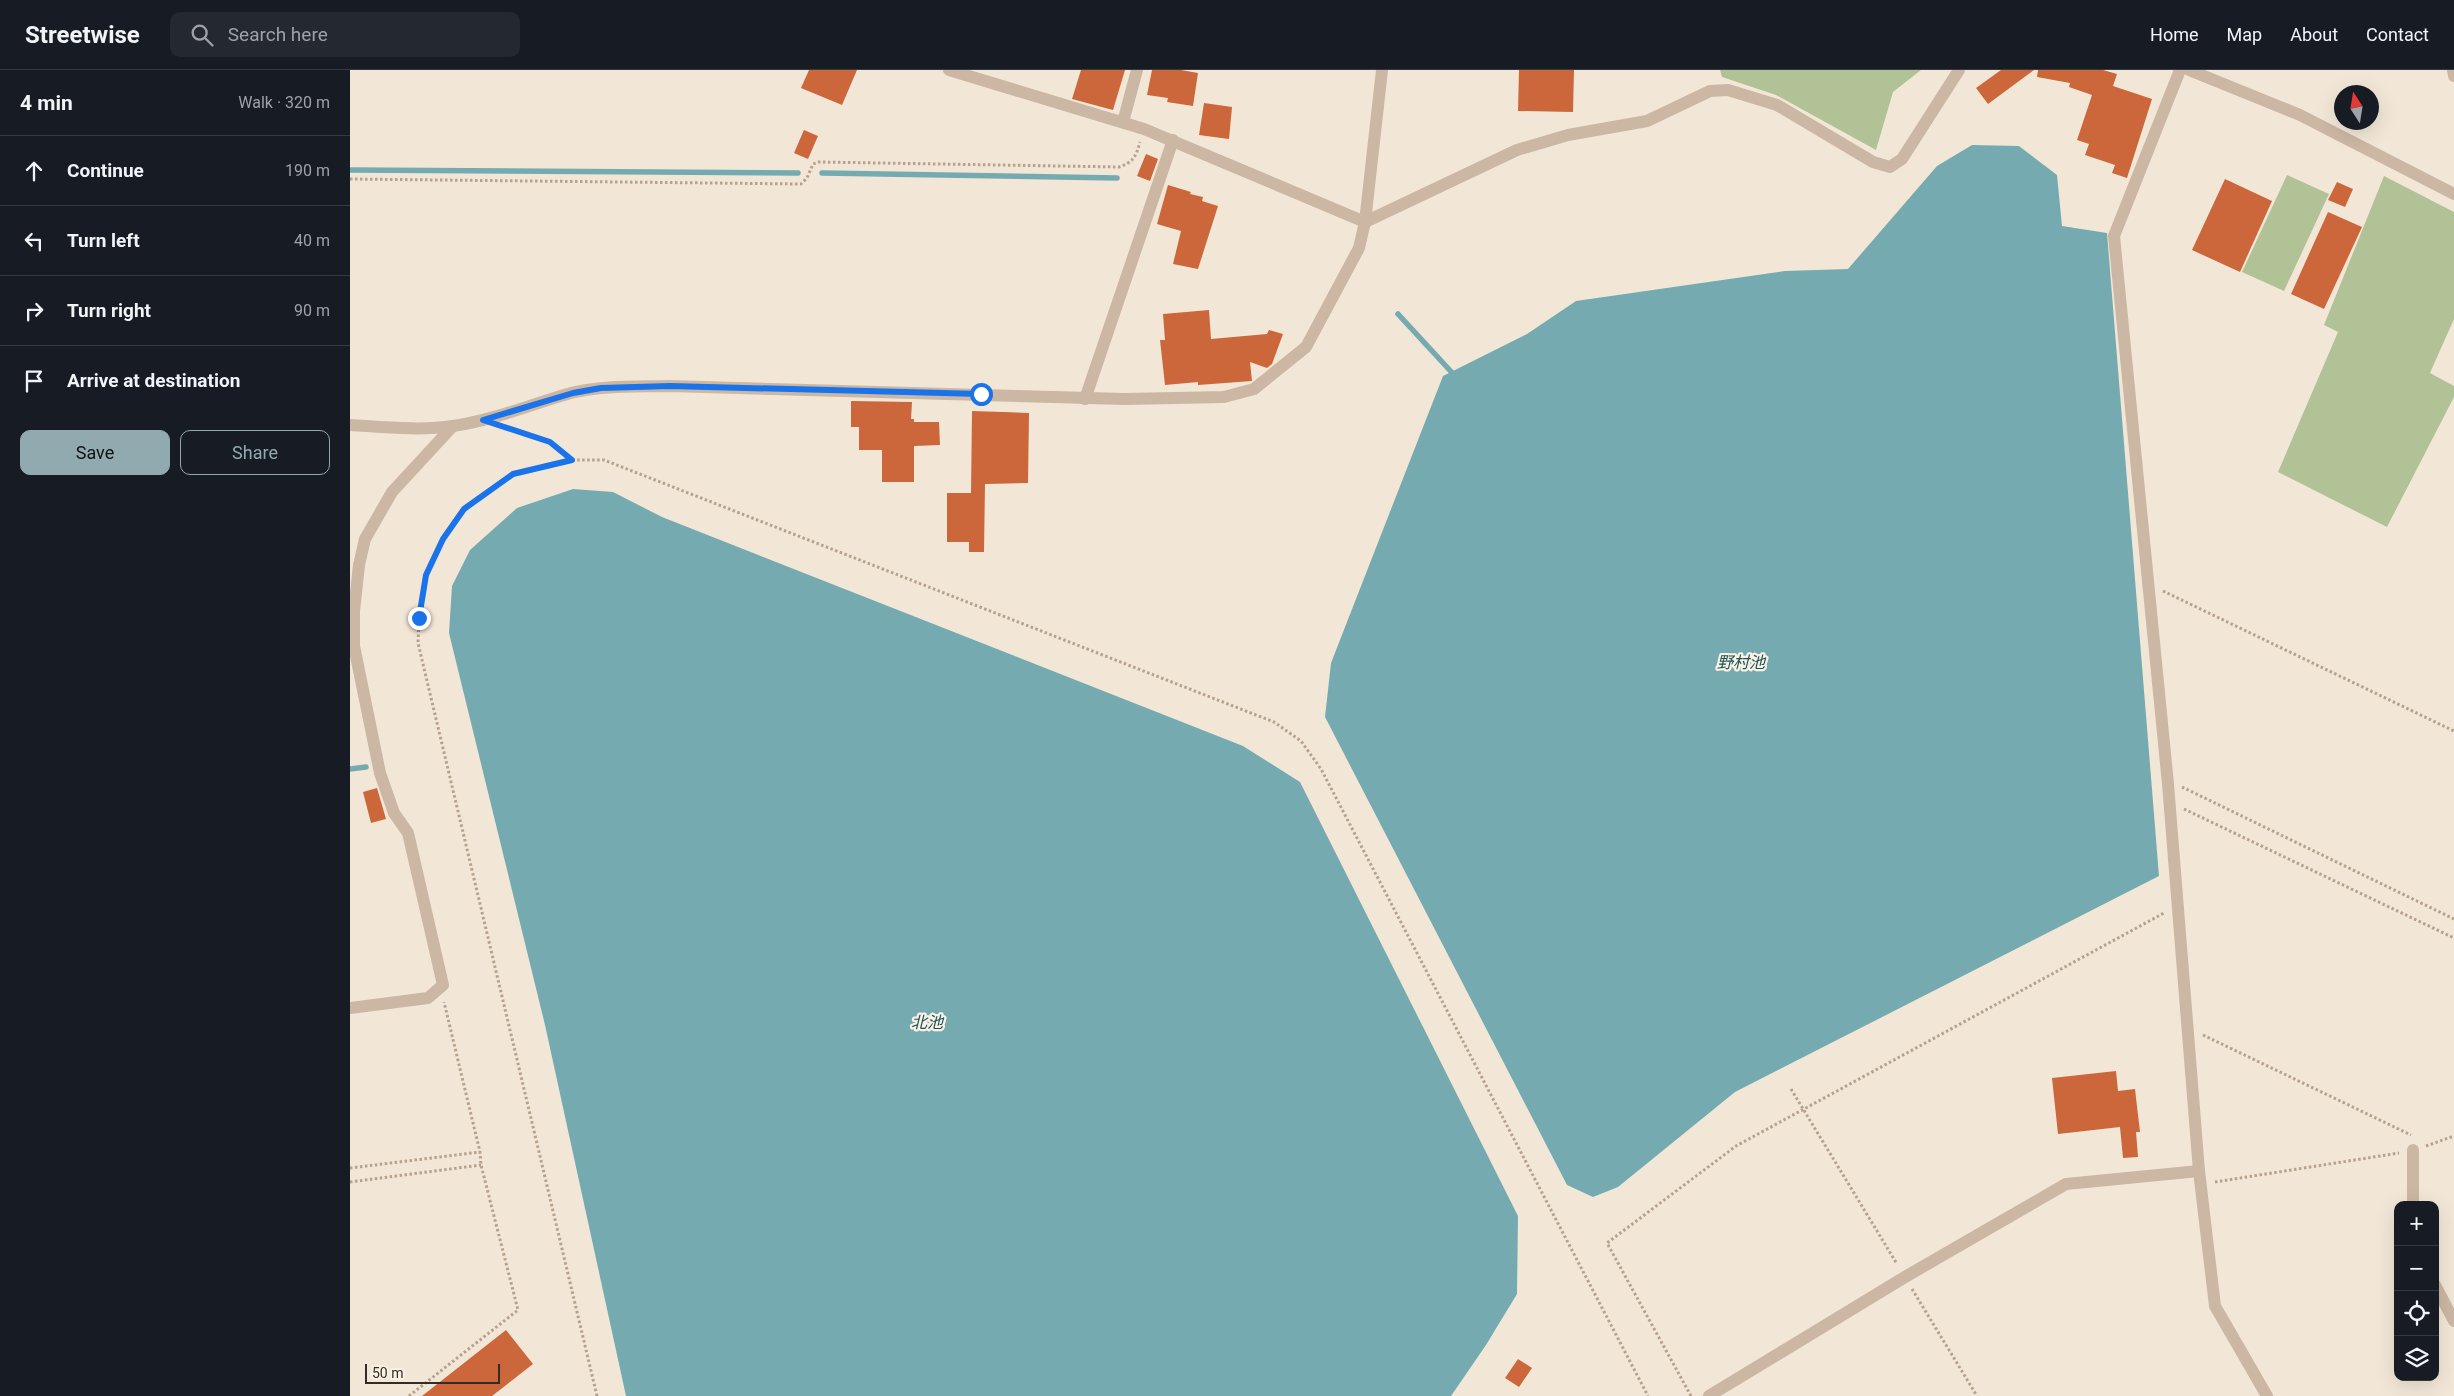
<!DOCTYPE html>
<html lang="en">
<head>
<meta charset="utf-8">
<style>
  :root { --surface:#171b24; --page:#242831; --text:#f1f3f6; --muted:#9ea1a6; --line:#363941; --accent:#90aaaf }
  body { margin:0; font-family:Roboto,"Noto Sans JP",sans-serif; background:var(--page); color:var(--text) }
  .controls { position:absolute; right:15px; bottom:15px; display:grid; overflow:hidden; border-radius:10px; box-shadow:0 5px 20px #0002 }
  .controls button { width:45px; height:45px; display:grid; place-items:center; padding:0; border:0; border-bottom:1px solid var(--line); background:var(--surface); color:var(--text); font:25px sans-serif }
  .compass { position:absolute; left:1984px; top:15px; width:45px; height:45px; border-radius:50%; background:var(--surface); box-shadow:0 5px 20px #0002; rotate:348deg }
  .scale { position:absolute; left:15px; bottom:12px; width:135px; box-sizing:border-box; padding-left:5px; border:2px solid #352b25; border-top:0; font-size:14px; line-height:18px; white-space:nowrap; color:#352b25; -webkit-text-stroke:4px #faf1e4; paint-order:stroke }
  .stop { position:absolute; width:15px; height:15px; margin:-11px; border:4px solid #1a73e8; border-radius:50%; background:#fff }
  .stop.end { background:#1a73e8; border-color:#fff; box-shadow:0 1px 5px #0008 }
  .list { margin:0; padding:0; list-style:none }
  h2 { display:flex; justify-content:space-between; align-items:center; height:65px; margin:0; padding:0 20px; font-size:21px }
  h2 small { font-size:16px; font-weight:400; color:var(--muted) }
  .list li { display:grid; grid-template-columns:32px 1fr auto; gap:15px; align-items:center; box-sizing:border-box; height:70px; padding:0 20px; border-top:1px solid var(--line) }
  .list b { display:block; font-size:19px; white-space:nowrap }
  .list em { font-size:16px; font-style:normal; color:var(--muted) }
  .actions { display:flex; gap:10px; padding:15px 20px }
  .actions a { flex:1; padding:11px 0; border:1px solid var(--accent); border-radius:10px; text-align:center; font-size:18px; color:var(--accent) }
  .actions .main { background:var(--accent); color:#111 }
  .icon { flex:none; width:28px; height:28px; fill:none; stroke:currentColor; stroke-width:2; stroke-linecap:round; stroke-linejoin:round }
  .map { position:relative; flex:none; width:2104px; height:1326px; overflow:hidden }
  header { display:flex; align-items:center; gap:30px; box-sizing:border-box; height:70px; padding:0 25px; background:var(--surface); border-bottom:1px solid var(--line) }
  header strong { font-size:24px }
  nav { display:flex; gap:28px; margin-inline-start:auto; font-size:18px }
  .search { width:350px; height:45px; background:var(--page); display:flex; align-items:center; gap:12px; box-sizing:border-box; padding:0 18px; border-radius:10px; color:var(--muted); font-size:19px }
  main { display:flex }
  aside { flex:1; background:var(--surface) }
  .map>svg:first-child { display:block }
</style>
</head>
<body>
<header>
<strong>Streetwise</strong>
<div class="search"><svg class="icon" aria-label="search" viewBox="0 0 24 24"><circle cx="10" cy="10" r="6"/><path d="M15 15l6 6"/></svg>Search here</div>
<nav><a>Home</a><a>Map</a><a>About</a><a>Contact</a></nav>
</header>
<main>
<aside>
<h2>4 min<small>Walk · 320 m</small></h2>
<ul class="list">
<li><svg class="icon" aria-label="ahead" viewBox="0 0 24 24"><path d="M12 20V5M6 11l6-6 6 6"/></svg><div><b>Continue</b></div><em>190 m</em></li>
<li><svg class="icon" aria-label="left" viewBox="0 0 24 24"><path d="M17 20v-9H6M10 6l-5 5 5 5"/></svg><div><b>Turn left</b></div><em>40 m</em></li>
<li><svg class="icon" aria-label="right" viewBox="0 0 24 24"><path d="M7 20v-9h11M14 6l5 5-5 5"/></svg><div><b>Turn right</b></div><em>90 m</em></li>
<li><svg class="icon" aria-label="arrive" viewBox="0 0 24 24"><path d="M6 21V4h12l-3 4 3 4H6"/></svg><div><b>Arrive at destination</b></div></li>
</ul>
<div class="actions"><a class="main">Save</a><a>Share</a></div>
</aside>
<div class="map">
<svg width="2104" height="1326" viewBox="0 0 2104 1326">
  <rect width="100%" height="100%" fill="#f2e7d7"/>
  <g fill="#b1c297">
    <path d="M1370 0H1571L1543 22 1526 80 1426 25 1372 7Z"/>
    <path d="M1937 105 1979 124 1934 221 1892 202Z"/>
    <path d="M2034 106 2104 142V249L2080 303 2104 316V327L2037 457 1928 402 1988 262 1974 255Z"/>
  </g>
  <g fill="#75abb0">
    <path d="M1622 75 1669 76 1707 105 1712 156 1757 163 1809 806 1385 1022 1268 1117 1243 1127 1217 1115 975 647 981 593 1093 306 1177 264 1226 231 1435 201 1498 199 1587 96Z"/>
    <path d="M223 419 263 422 312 447 893 676 950 712 1168 1146 1167 1224 1136 1275 1101 1326H276L195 955 99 563 102 516 120 480 167 438Z"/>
  </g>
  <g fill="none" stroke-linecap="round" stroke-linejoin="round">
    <g stroke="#75abb0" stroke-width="5.5">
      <path d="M0 100 448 103"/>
      <path d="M472 103 767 108"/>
      <path d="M1048 244 1106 307"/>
      <path d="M0 699 16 697"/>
    </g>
  </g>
  <g fill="#cc663b">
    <path d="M459 0H507L492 35 451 18Z"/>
    <path d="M731 0H775L763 40 722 29Z"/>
    <path d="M802 0H831L848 3 843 36 817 32 818 28 797 25Z"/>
    <path d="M1169 0H1224L1223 42 1168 41Z"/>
    <path d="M1651 0H1684L1638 34 1626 18Z"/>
    <path d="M1688 0H1753L1767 4 1763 16 1802 29 1777 108 1762 103 1765 95 1735 85 1739 74 1727 70 1742 25 1719 17 1720 13 1687 7Z"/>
    <path d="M854 33 882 37 879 69 849 65Z"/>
    <path d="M454 60 468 66 458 89 444 83Z"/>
    <path d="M796 84 808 89 800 111 787 106Z"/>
    <path d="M1875 109 1922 131 1890 202 1842 180Z"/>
    <path d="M1987 112 2003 119 1995 137 1978 130Z"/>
    <path d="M818 115 841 122 840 124 853 127 852 131 868 136 848 199 823 194 831 161 807 154Z"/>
    <path d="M1978 142 2012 157 1974 239 1941 224Z"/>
    <path d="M859 240 861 269 917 264 919 260 933 264 922 294 917 298 900 292 902 311 848 315V312L815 315 810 270H815L813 244Z"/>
    <path d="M501 331 562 332 561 349H564V352H589L590 375 564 376V412H532V380H509V357H501Z"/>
    <path d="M622 341 679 343 678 413 635 414 634 482H619V472H597V423H621Z"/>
    <path d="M27 718 36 749 21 753 13 722Z"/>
    <path d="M1766 1001 1768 1021 1785 1019 1790 1062H1786L1788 1087 1773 1088 1770 1057 1708 1064 1702 1008Z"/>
    <path d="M156 1260 183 1294 142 1326H72Z"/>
    <path d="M1168 1289 1182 1298 1169 1317 1155 1308Z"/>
  </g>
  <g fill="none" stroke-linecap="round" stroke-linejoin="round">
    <g stroke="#b6a18d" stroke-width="3" stroke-dasharray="2.5 2.5" stroke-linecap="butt">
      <path d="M0 109 451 114 457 108 463 94 469 92 769 97C784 92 786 86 790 72"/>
      <path d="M160 358 200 372 222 390"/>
      <path d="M1813 521 2104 661"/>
      <path d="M1832 717 2104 849"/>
      <path d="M1834 739 2104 868"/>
      <path d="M1853 965 2061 1065"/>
      <path d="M1441 1019 1547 1194"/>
      <path d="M2076 1076 2104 1066"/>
      <path d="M0 1098 130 1082"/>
      <path d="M0 1112 131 1095"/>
      <path d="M1865 1112 2049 1083"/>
      <path d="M1562 1219 1627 1326"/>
      <path d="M59 1326 168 1240 131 1095 130 1082 94 932"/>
      <path d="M247 1326 68 573 69 548 76 505 93 469 114 439 163 404 222 390H254L924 652 951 671 971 699 1298 1326"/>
      <path d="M1341 1326 1257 1173 1386 1076 1814 843"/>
    </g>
    <g stroke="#cbb7a3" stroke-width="12">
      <path d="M599 0 794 59 1015 152"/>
      <path d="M1830 0 1764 166 1818 714 1849 1101 1865 1236 1917 1326"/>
      <path d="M1839 0 1950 45 2104 124"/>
      <path d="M2103 0 2104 6"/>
      <path d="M773 52 787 0"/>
      <path d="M1015 152 1167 80 1218 65 1297 51 1360 21 1378 20 1427 35 1523 92 1540 97 1552 89 1609 0"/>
      <path d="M735 329 823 70"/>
      <path d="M0 355C33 357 70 361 103 356 144 350 182 334 221 323 253 315 288 317 320 316L775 329 874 327 904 319 956 277 1009 178 1015 152 1032 0"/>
      <path d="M0 938 78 928 93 915 58 763 44 743 30 703 4 576V541L9 495 15 469 42 422 102 357"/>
      <path d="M2063 1135V1080"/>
      <path d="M2085 1215 2104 1251"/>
      <path d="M1359 1326 1555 1207 1716 1114 1849 1101"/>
    </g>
  </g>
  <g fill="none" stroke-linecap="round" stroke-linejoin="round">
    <path stroke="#1a73e8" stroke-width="6" d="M69 548 76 505 93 469 114 439 163 404 222 390 200 372 133 350 223 323 251 318 320 316 631 324"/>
  </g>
  <g text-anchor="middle" stroke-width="4.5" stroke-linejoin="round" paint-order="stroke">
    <g font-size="16" font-style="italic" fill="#195158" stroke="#faf1e4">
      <text x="1391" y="598">野村池</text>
      <text x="577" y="958">北池</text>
    </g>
  </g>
</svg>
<div class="controls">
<button>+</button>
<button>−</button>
<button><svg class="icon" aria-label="locate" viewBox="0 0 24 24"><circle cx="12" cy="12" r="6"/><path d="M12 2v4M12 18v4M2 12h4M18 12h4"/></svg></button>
<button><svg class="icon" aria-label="layers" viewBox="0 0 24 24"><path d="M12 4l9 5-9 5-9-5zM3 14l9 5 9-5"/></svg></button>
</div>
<svg class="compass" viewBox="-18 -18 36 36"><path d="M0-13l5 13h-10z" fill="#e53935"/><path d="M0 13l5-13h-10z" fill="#9ea1a6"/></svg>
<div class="scale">50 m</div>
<div class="stop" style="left:631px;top:324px"></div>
<div class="stop end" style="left:69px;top:548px"></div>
</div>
</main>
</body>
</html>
